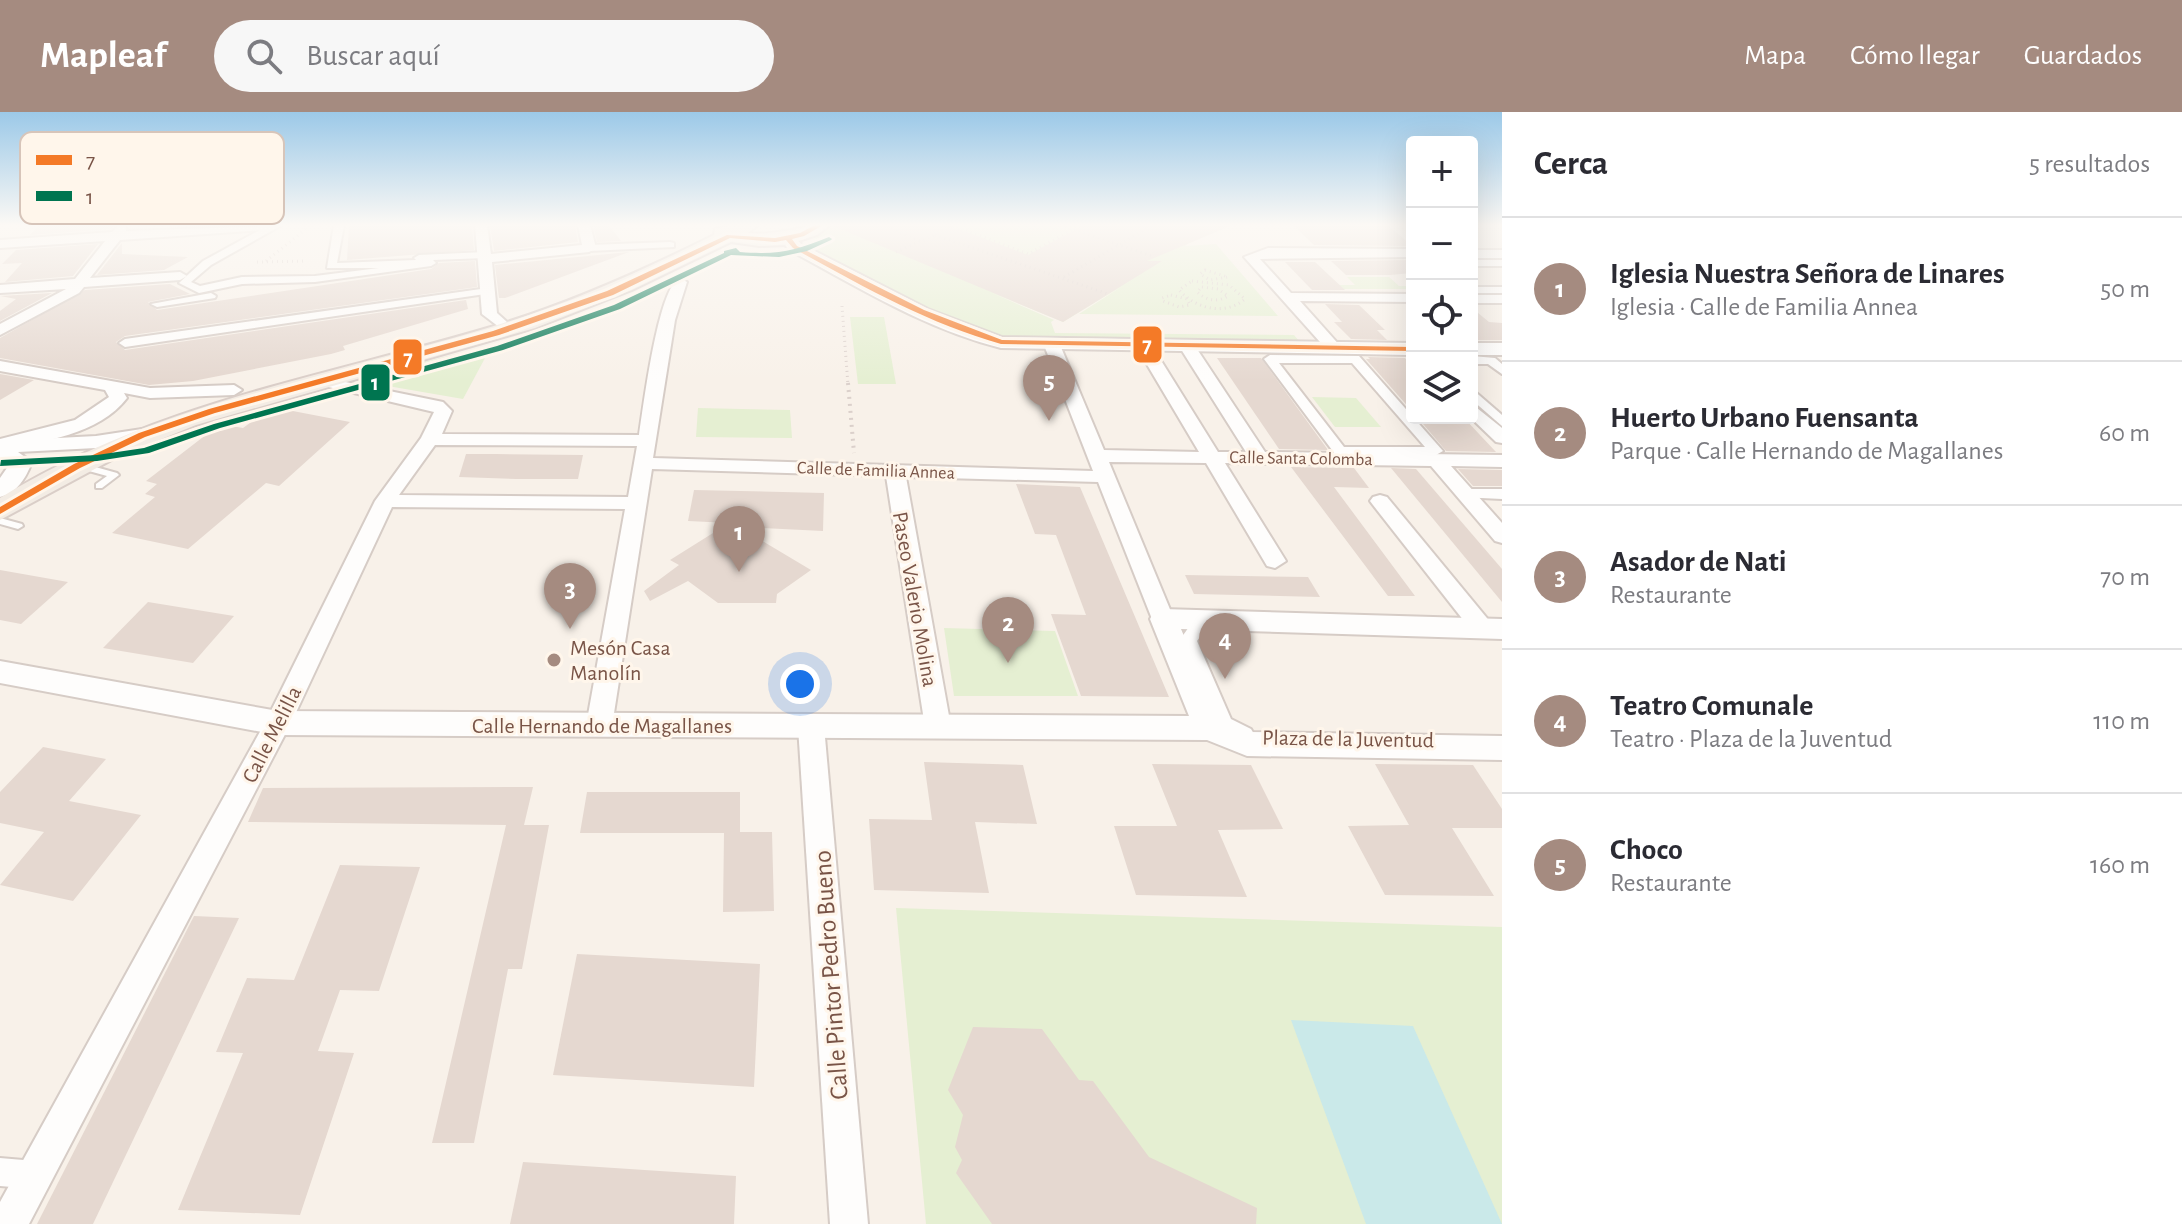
<!DOCTYPE html>
<html lang="es">
<head>
<meta charset="utf-8">
<style>
  :root { --surface:#fff; --page:#f7f7f7; --text:#2b2b33; --muted:#7c7c81; --line:#e1e1e2; --accent:#a58b80 }
  body { margin:0; font-family:"Alegreya Sans",sans-serif; background:var(--page); color:var(--text) }
  .controls { position:absolute; right:24px; top:24px; display:grid; overflow:hidden; border-radius:8px; box-shadow:0 8px 32px #0002 }
  .controls button { width:72px; height:72px; display:grid; place-items:center; padding:0; border:0; border-bottom:2px solid var(--line); background:var(--surface); color:var(--text); font:40px sans-serif }
  .you { position:absolute; left:800px; top:572px; width:28px; height:28px; margin:-20px; border:6px solid #fff; border-radius:50%; background:#1a73e8; box-shadow:0 0 0 12px #1a73e833 }
  .badge { display:grid; place-items:center; width:52px; height:52px; border-radius:50%; background:var(--accent); color:#fff; font-size:26px; font-weight:700 }
  .pin { position:absolute; translate:-50% -66px; filter:drop-shadow(0 2px 4px #0008) }
  .pin::after { content:''; position:absolute; top:42px; width:28px; height:24px; background:inherit; clip-path:polygon(0 0,100% 0,50% 100%) }
  .list { margin:0; padding:0; list-style:none }
  h2 { display:flex; justify-content:space-between; align-items:center; height:104px; margin:0; padding:0 32px; font-size:34px }
  h2 small { font-size:26px; font-weight:400; color:var(--muted) }
  .list li { display:grid; grid-template-columns:52px 1fr auto; gap:24px; align-items:center; box-sizing:border-box; height:144px; padding:0 32px; border-top:2px solid var(--line) }
  .list b { display:block; font-size:30px; white-space:nowrap }
  .list p { margin:0; font-size:26px; white-space:nowrap; color:var(--muted) }
  .list em { font-size:26px; font-style:normal; color:var(--muted) }
  .icon { flex:none; width:44px; height:44px; fill:none; stroke:currentColor; stroke-width:2; stroke-linecap:round; stroke-linejoin:round }
  .map { position:relative; flex:none; width:1502px; height:1112px; overflow:hidden }
  header { display:flex; align-items:center; gap:48px; box-sizing:border-box; height:112px; padding:0 40px; background:var(--accent); color:#fff }
  header strong { font-size:38px }
  nav { display:flex; gap:44px; margin-inline-start:auto; font-size:28px }
  .search { width:560px; height:72px; background:var(--page); display:flex; align-items:center; gap:20px; box-sizing:border-box; padding:0 28px; border-radius:44px; color:var(--muted); font-size:30px }
  main { display:flex }
  aside { flex:1; background:var(--surface) }
  .map>svg:first-child { display:block }
</style>
</head>
<body>
<header>
<strong>Mapleaf</strong>
<div class="search"><svg class="icon" aria-label="search" viewBox="0 0 24 24"><circle cx="10" cy="10" r="6"/><path d="M15 15l6 6"/></svg>Buscar aquí</div>
<nav><a>Mapa</a><a>Cómo llegar</a><a>Guardados</a></nav>
</header>
<main>
<div class="map">
<svg width="1502" height="1112" viewBox="0 0 1502 1112">
  <rect width="100%" height="100%" fill="#f8f1e9"/>
  <g fill="#e5efd2">
    <path d="M832 113H1231L1189 131 1185 134 1216 132 1278 204 1079 202 1124 173 1063 210 990 180 1054 208 1051 210 1055 221 1294 223 1300 230 1014 227C940 214 876 171 810 137L813 128Z"/>
    <path d="M1347 165H1389L1399 174H1412V177H1334L1331 173H1355Z"/>
    <path d="M850 205H884L896 272H858Z"/>
    <path d="M492 233 463 287 353 268Z"/>
    <path d="M1312 285 1356 286 1381 315H1335Z"/>
    <path d="M698 296 790 298 792 326 696 325Z"/>
    <path d="M944 516 1055 519 1078 584H954Z"/>
    <path d="M896 796 1502 815V1112H926Z"/>
  </g>
  <path fill="#cae9e9" d="M1291 908 1413 914 1502 1112H1366Z"/>
  <g fill="#e5d8d0">
    <path d="M39 113H115L111 117 30 123Z"/>
    <path d="M349 113H472L474 138 347 148Z"/>
    <path d="M490 113H575L578 130 494 139Z"/>
    <path d="M593 113H609L621 129 597 130Z"/>
    <path d="M948 113 1028 143 1084 113 1230 114 1147 149H1162L1063 210 833 114Z"/>
    <path d="M1293 113H1388L1412 134 1314 133Z"/>
    <path d="M122 131V142L188 145 164 158 97 163Z"/>
    <path d="M98 132 73 164 5 170 22 151 2 152 16 138Z"/>
    <path d="M629 140 505 186H499L495 153Z"/>
    <path d="M1412 148V161L1390 163H1346L1331 149Z"/>
    <path d="M475 149 477 175 125 224 116 230 125 238 466 188 468 197 343 234 345 238 331 242 193 269 149 273 0 246V226L85 178 170 172 190 182 148 190 157 198 431 157 439 151Z"/>
    <path d="M1285 150H1315L1345 178H1312Z"/>
    <path d="M52 181 0 209V199L16 187 0 184Z"/>
    <path d="M1325 192 1359 193 1385 218H1377L1387 228 1351 227 1334 210H1342Z"/>
    <path d="M1472 196 1489 210 1502 211V228H1472Z"/>
    <path d="M1368 245 1405 246 1412 253V299L1366 247H1370Z"/>
    <path d="M1217 246H1261L1328 338 1279 337Z"/>
    <path d="M0 262 34 268 0 288Z"/>
    <path d="M272 295 350 310 279 374 266 371 188 437 112 421 155 385 145 382 157 372 146 369 220 312 243 316Z"/>
    <path d="M1418 306H1464L1496 340 1446 339Z"/>
    <path d="M466 342H496L583 343 578 367H516L459 365Z"/>
    <path d="M1291 355 1354 356 1369 376 1334 375 1415 484H1388Z"/>
    <path d="M1391 356 1416 357 1502 457V490Z"/>
    <path d="M1458 357 1502 358V374H1473Z"/>
    <path d="M1016 372 1080 375 1169 585 1081 584 1051 502 1086 503 1056 423 1035 422Z"/>
    <path d="M694 378 824 381 823 419 739 415 811 458 777 482 776 491H718L688 469 650 489 644 479 679 453 670 448 729 411 688 409Z"/>
    <path d="M0 458 68 470 21 512 0 508Z"/>
    <path d="M1185 463 1308 465 1320 485 1194 482Z"/>
    <path d="M148 490 234 504 193 551 103 536Z"/>
    <path d="M43 635 106 647 69 689 141 703 73 789 0 773 44 720 0 711V680Z"/>
    <path d="M924 650 1023 653 1037 712 975 710 989 781 874 778 869 707 932 708Z"/>
    <path d="M1152 652 1251 653 1283 717 1218 718 1247 785 1136 783 1114 714H1177Z"/>
    <path d="M1375 652 1473 653 1502 697V716H1452L1494 784 1385 783 1348 714 1409 713Z"/>
    <path d="M533 675 524 713H549L522 857H508L474 1031H432L506 713 248 710 263 676Z"/>
    <path d="M587 680H740V720H772L774 799 723 800 724 721H580Z"/>
    <path d="M340 753 420 755 379 879 340 878 318 939 354 941 300 1103 178 1098 243 941 216 940 247 866 294 868Z"/>
    <path d="M194 804 239 806 93 1112H37Z"/>
    <path d="M577 842 760 852 754 975 553 963Z"/>
    <path d="M973 915 1042 917 1079 968 1093 969 1149 1045 1257 1096 1256 1112H992L956 1061 962 1048 955 1035 963 1003 948 978Z"/>
    <path d="M523 1050 736 1064 734 1112H510Z"/>
  </g>
  <g fill="none" stroke-linecap="round" stroke-linejoin="round">
    <defs>
      <g id="service">
        <path d="M81 351 117 361 119 363 102 376H96V372L107 364 78 356V352Z"/>
        <path d="M0 406 22 412 23 414 18 417 0 412Z"/>
      </g>
      <g id="pedestrian">
        <path d="M269 113H282L211 153 191 170 200 174 242 165 315 164 379 156H327L334 113H344L337 151 416 148 414 146 419 143 485 140 490 143 485 146 433 148 436 151 431 154 315 170 242 172 199 181 179 171 203 149Z"/>
        <path d="M670 130 674 131V135L589 139 584 136 589 133Z"/>
        <rect x="1472" y="148" width="30" height="6"/>
        <rect x="1472" y="175" width="30" height="6"/>
        <path d="M488 176 493 179 492 181 125 235 119 231 125 227Z"/>
        <path d="M211 181 216 184 215 186 157 195 151 192Z"/>
        <path d="M1270 243 1359 244 1443 339 1436 343 1335 342 1264 247ZM1279 251H1352L1425 335H1344Z"/>
        <path d="M1472 244 1495 246 1502 252V262L1488 252H1472Z"/>
        <path d="M1472 277 1502 303V314L1472 288Z"/>
        <path d="M1465 377H1502V387L1460 385V379Z"/>
        <path d="M1197 510 1219 511 1228 517 1219 523 1202 522 1197 529 1231 607 1251 617 1254 622 1251 627C1240 631 1220 623 1214 612L1179 529 1191 512Z"/>
        <path d="M0 1046 35 1049 45 1053 49 1063 45 1073 35 1077 0 1074Z"/>
      </g>
      <g id="minor">
        <path d="M120 113 126 114V119L268 114 262 118 120 128 90 166 180 160 187 164 180 168 84 175 79 181 0 223V212L66 177 0 181V173L75 167 105 129 0 136V128L112 120Z"/>
        <path d="M475 113H487L491 142 582 133 578 113H590L596 136 589 140 492 150 497 201 507 210 499 215 482 202Z"/>
        <path d="M1268 136 1412 137V145L1260 147 1291 181 1412 182V190L1300 189 1342 236 1328 239 1244 145Z"/>
        <rect x="1472" y="138" width="30" height="8"/>
        <path d="M680 166 687 170 675 208 653 346 1093 359 1044 233 1052 228 1060 233 1104 338 1199 340 1136 234 1144 229 1152 234 1218 340H1246L1179 234 1187 229 1193 231 1265 340 1502 343V355L1451 354 1502 411V431L1495 429 1431 354 1225 351 1286 449 1275 456 1267 454 1206 351 1109 350 1174 507 1163 515 1152 507 1098 370 906 365 951 615 947 622 938 625 929 622 925 615 886 364 652 357 612 614 608 621 599 624 590 621 586 614 625 397 392 395 291 611 29 1112H0V1090L267 607 375 389 421 326 434 300 316 272V264L443 290 452 299 442 322 639 323C643 297 658 174 680 166ZM435 333 637 334 628 385 399 383Z"/>
        <rect x="1472" y="183" width="30" height="8"/>
        <path d="M0 249 150 276 234 273 242 278 234 283 150 286 124 281 127 286C99 323 42 329 0 339V327L75 308 109 285 105 278 0 259Z"/>
        <path d="M1472 292 1502 316V331L1496 330 1471 306Z"/>
        <path d="M1380 383 1387 385 1491 511 1495 517 1491 523H1475L1373 393 1370 389 1373 385Z"/>
        <path d="M811 604 820 607 824 614 868 1112H830L798 614 802 607Z"/>
      </g>
      <g id="tertiary">
        <path d="M783 123H793L801 132 928 197 1002 225 1412 231V243L1001 236C925 217 858 175 789 138L780 126Z"/>
        <rect x="1472" y="231" width="30" height="12"/>
        <path d="M142 317 153 323 149 327 96 336 18 340 32 350C26 366 17 381 0 385V366L9 353 0 348V329L96 324Z"/>
        <path d="M1163 497 1502 507V527L1181 517 1220 608 1249 620 1502 624V648L1247 644 1207 628 278 623 0 571V549L278 599 1189 604 1150 507 1154 500Z"/>
      </g>
      <path id="primary" d="M733 113H758L748 121C777 124 802 113 830 113L817 123 786 133 759 134 731 130 632 178 535 216 196 313 117 345 0 408V386C154 292 314 267 484 217 564 194 640 160 714 123L715 117Z"/>
    </defs>
    <use href="#service" stroke="#d6ccc6" stroke-width="4"/>
    <use href="#pedestrian" stroke="#d6ccc6" stroke-width="4"/>
    <use href="#minor" stroke="#d6ccc6" stroke-width="4"/>
    <use href="#tertiary" stroke="#d6ccc6" stroke-width="4"/>
    <use href="#primary" stroke="#dacec8" stroke-width="4"/>
    <g stroke="#dbd0cb" stroke-width="3" stroke-dasharray="1 4" stroke-linecap="butt">
      <path d="M882 113 920 129"/>
      <path d="M952 113 1028 142 1081 113"/>
      <path d="M1060 113 1152 144"/>
      <path d="M935 123 1108 182"/>
      <path d="M896 140 956 114"/>
      <path d="M266 149 311 113"/>
      <path d="M257 150 307 149"/>
      <path d="M1205 158 1228 165 1210 168 1200 162Z"/>
      <path d="M1064 165 1153 113"/>
      <path d="M1192 169 1229 173 1245 187C1225 204 1196 197 1179 178Z"/>
      <path d="M1202 175 1218 177 1228 184C1217 191 1206 188 1197 180Z"/>
      <path d="M1171 183 1187 187 1190 193 1179 195 1163 189 1162 186Z"/>
      <path d="M842 194 848 273"/>
    </g>
    <path stroke="#dbd0cb" stroke-width="4" stroke-dasharray="2 5" stroke-linecap="butt" d="M848 271 854 341"/>
    <use href="#service" fill="#fefdfc" fill-rule="evenodd"/>
    <use href="#pedestrian" fill="#fefdfc" fill-rule="evenodd"/>
    <use href="#minor" fill="#fefdfc" fill-rule="evenodd"/>
    <use href="#tertiary" fill="#fefdfc" fill-rule="evenodd"/>
    <use href="#primary" fill="#f3ece4" fill-rule="evenodd"/>
    <defs>
      <path id="bus-1" d="M815 113H823L804 124 792 127 797 134 924 198 1002 228 1412 235V239L1001 232C927 211 860 173 793 136L786 128 775 130 730 126 613 183 499 223 215 301 145 325 80 356 0 402V395L74 352 139 321 209 297 493 219 607 179 727 123 775 126 800 121Z"/>
      <path id="bus-2" d="M829 125 832 127 831 128 807 139 779 145 731 143 620 197 503 238 220 316 149 341 97 349 0 354 1 348 97 343 144 336 214 312 497 234 614 193 724 141V139L736 136 740 140C777 143 795 139 829 125Z"/>
    </defs>
    <use href="#bus-1" stroke="#fff6eb" stroke-width="6"/>
    <use href="#bus-2" stroke="#fff6eb" stroke-width="6"/>
    <use href="#bus-1" fill="#f47a27" fill-rule="evenodd"/>
    <use href="#bus-2" fill="#007550" fill-rule="evenodd"/>
  </g>
  <linearGradient id="sky" x2="0" y2="1"><stop stop-color="#9cc9e8"/><stop offset="0.42" stop-color="#fcf9f5"/><stop offset="1" stop-color="#fcf9f5" stop-opacity="0"/></linearGradient>
  <rect width="1502" height="269" fill="url(#sky)"/>
  <circle fill="#a58b80" stroke="#fff6eb" stroke-width="3" cx="554" cy="548" r="8"/>
  <g text-anchor="middle" stroke-width="6" stroke-linejoin="round" paint-order="stroke">
    <g font-size="18" fill="#795447" stroke="#fff6eb">
      <text transform="translate(1301 346) rotate(1)" y="6">Calle Santa Colomba</text>
      <text transform="translate(876 358) rotate(2)" y="6">Calle de Familia Annea</text>
    </g>
    <g font-size="22" fill="#795447" stroke="#fff6eb">
      <text transform="translate(916 487) rotate(80)" y="8">Paseo Valerio Molina</text>
      <text x="602" y="621">Calle Hernando de Magallanes</text>
      <text transform="translate(271 622) rotate(-63)" y="8">Calle Melilla</text>
      <text transform="translate(1348 626) rotate(1)" y="8">Plaza de la Juventud</text>
    </g>
    <g font-size="22" fill="#795447" stroke="#fff6eb" text-anchor="start">
      <text x="570" y="543">Mesón Casa<tspan x="570" dy="25">Manolín</tspan></text>
    </g>
    <g font-size="26" fill="#795447" stroke="#fff6eb">
      <text transform="translate(830 863) rotate(-94)" y="9">Calle Pintor Pedro Bueno</text>
    </g>
  </g>
  <rect x="20" y="20" width="264" height="92" rx="12" fill="#fff6eb" stroke="#d7c5ba" stroke-width="2"/>
  <rect x="36" y="43" width="36" height="10" fill="#f47a27"/>
  <rect x="36" y="79" width="36" height="10" fill="#007550"/>
  <g font-size="22" fill="#795447">
    <text x="86" y="56">7</text>
    <text x="86" y="92">1</text>
  </g>
  <g stroke="#fff6eb" stroke-width="3">
    <rect x="1132" y="213" width="31" height="39" rx="8" fill="#f47a27"/>
    <rect x="392" y="226" width="31" height="38" rx="8" fill="#f47a27"/>
    <rect x="360" y="251" width="31" height="39" rx="8" fill="#007550"/>
  </g>
  <g font-size="22" text-anchor="middle" font-weight="bold" fill="#fff">
    <text x="1147" y="240">7</text>
    <text x="408" y="253">7</text>
    <text x="375" y="278">1</text>
  </g>
</svg>
<div class="controls">
<button>+</button>
<button>−</button>
<button><svg class="icon" aria-label="locate" viewBox="0 0 24 24"><circle cx="12" cy="12" r="6"/><path d="M12 2v4M12 18v4M2 12h4M18 12h4"/></svg></button>
<button><svg class="icon" aria-label="layers" viewBox="0 0 24 24"><path d="M12 4l9 5-9 5-9-5zM3 14l9 5 9-5"/></svg></button>
</div>
<div class="you"></div>
<div class="pin badge" style="left:739px;top:460px">1</div>
<div class="pin badge" style="left:1008px;top:551px">2</div>
<div class="pin badge" style="left:570px;top:517px">3</div>
<div class="pin badge" style="left:1225px;top:567px">4</div>
<div class="pin badge" style="left:1049px;top:309px">5</div>
</div>
<aside>
<h2>Cerca<small>5 resultados</small></h2>
<ul class="list">
<li><span class="badge">1</span><div><b>Iglesia Nuestra Señora de Linares</b><p>Iglesia · Calle de Familia Annea</p></div><em>50 m</em></li>
<li><span class="badge">2</span><div><b>Huerto Urbano Fuensanta</b><p>Parque · Calle Hernando de Magallanes</p></div><em>60 m</em></li>
<li><span class="badge">3</span><div><b>Asador de Nati</b><p>Restaurante</p></div><em>70 m</em></li>
<li><span class="badge">4</span><div><b>Teatro Comunale</b><p>Teatro · Plaza de la Juventud</p></div><em>110 m</em></li>
<li><span class="badge">5</span><div><b>Choco</b><p>Restaurante</p></div><em>160 m</em></li>
</ul>
</aside>
</main>
</body>
</html>
